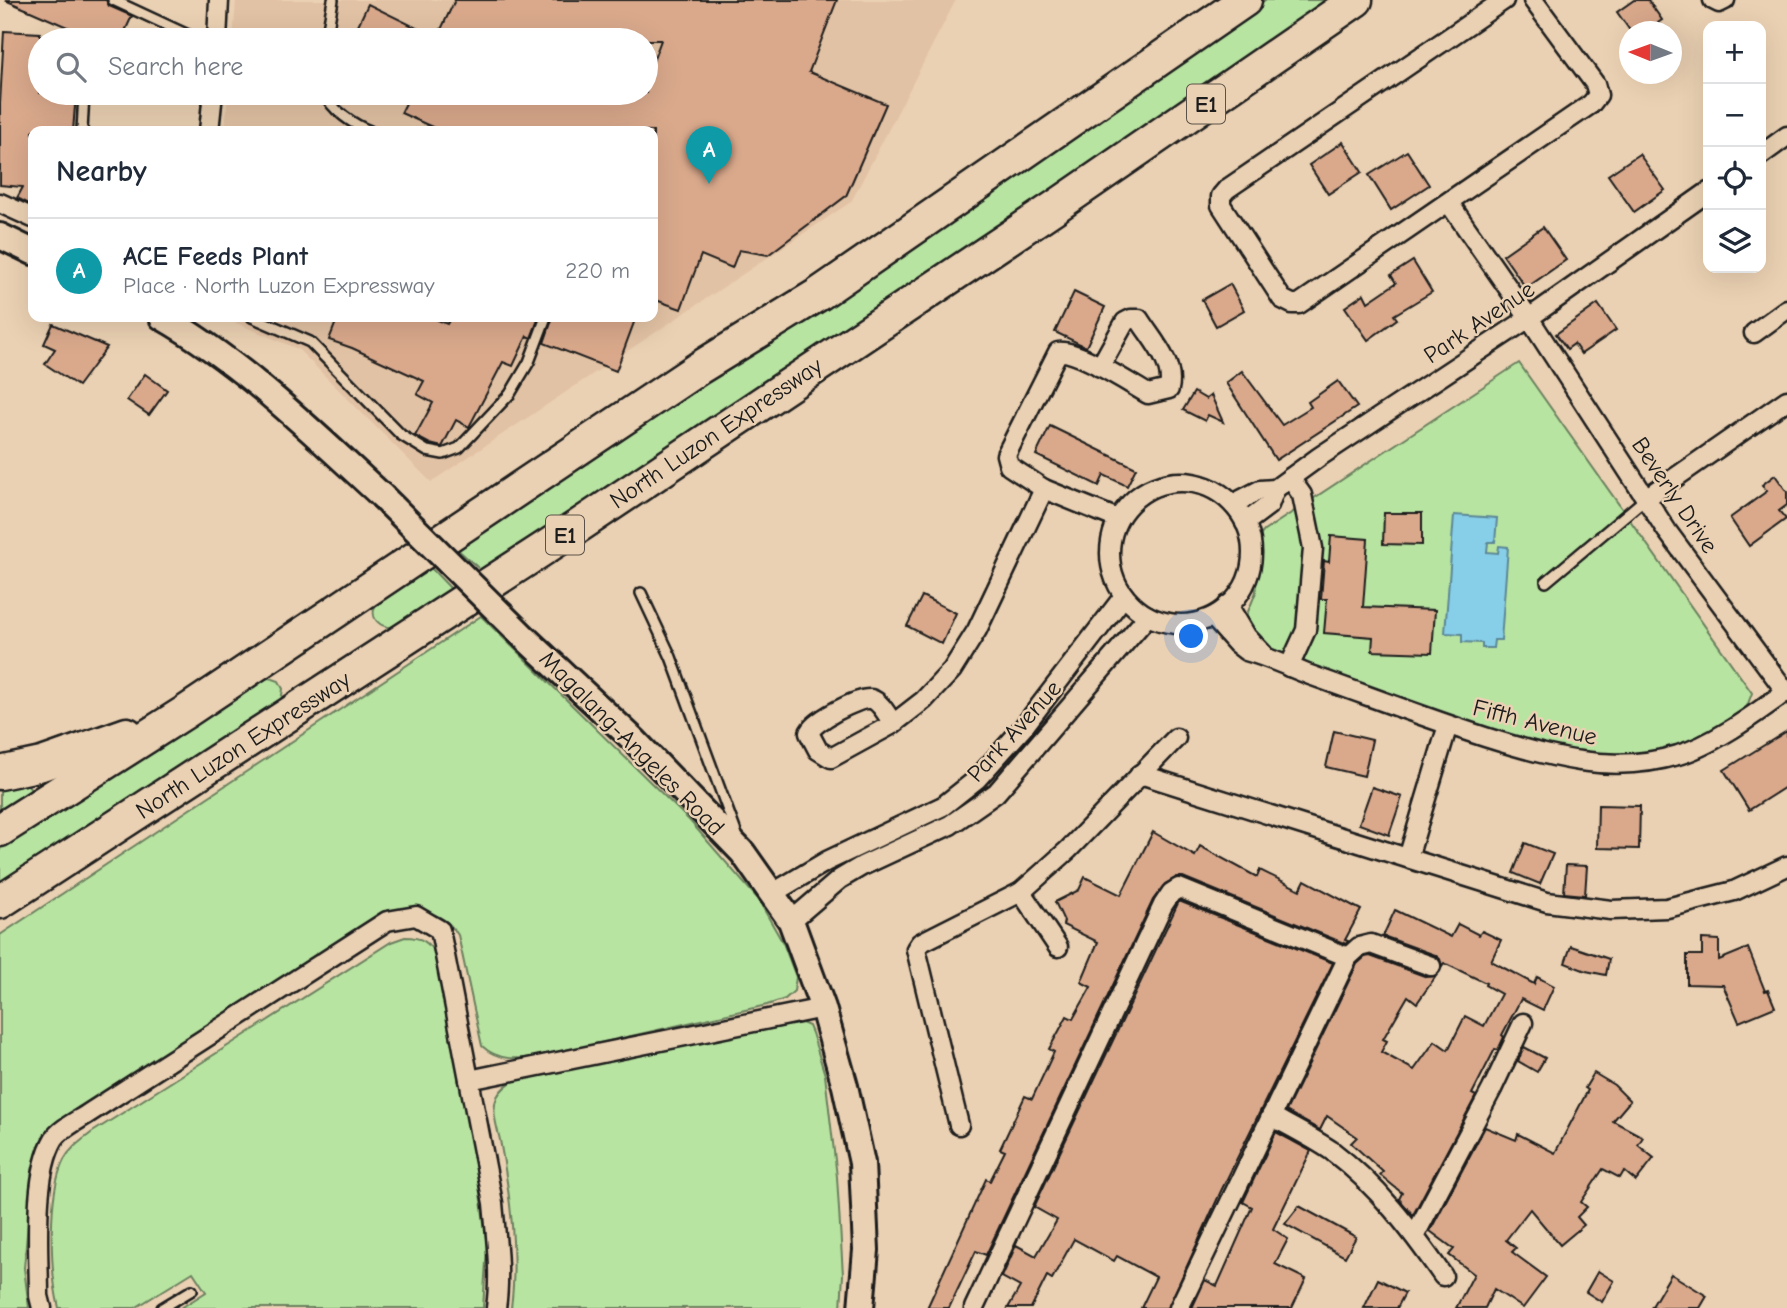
<!DOCTYPE html>
<html lang="en">
<head>
<meta charset="utf-8">
<style>
  :root { --surface:#fff; --page:#f2f2f3; --text:#1f2937; --muted:#747a83; --line:#e0e1e3; --accent:#1c1c1c }
  body { margin:0; font-family:"Comic Neue",sans-serif; background:var(--page); color:var(--text) }
  .controls { position:absolute; right:21px; top:21px; display:grid; overflow:hidden; border-radius:14px; box-shadow:0 7px 28px #0002 }
  .controls button { width:63px; height:63px; display:grid; place-items:center; padding:0; border:0; border-bottom:2px solid var(--line); background:var(--surface); color:var(--text); font:35px sans-serif }
  .compass { position:absolute; left:1619px; top:21px; width:63px; height:63px; border-radius:50%; background:var(--surface); box-shadow:0 7px 28px #0002; rotate:271deg }
  .you { position:absolute; left:1192px; top:637px; width:24px; height:24px; margin:-18px; border:5px solid #fff; border-radius:50%; background:#1a73e8; box-shadow:0 0 0 10px #1a73e833 }
  .badge { display:grid; place-items:center; width:46px; height:46px; border-radius:50%; background:var(--accent); color:#fff; font-size:23px; font-weight:700 }
  .pin { position:absolute; translate:-50% -58px; filter:drop-shadow(0 2px 4px #0008) }
  .pin::after { content:''; position:absolute; top:37px; width:24px; height:21px; background:inherit; clip-path:polygon(0 0,100% 0,50% 100%) }
  .list { margin:0; padding:0; list-style:none }
  h2 { display:flex; justify-content:space-between; align-items:center; height:91px; margin:0; padding:0 28px; font-size:30px }
  h2 small { font-size:23px; font-weight:400; color:var(--muted) }
  .list li { display:grid; grid-template-columns:46px 1fr auto; gap:21px; align-items:center; box-sizing:border-box; height:105px; padding:0 28px; border-top:2px solid var(--line) }
  .list b { display:block; font-size:26px; white-space:nowrap }
  .list p { margin:0; font-size:23px; white-space:nowrap; color:var(--muted) }
  .list em { font-size:23px; font-style:normal; color:var(--muted) }
  .icon { flex:none; width:38px; height:38px; fill:none; stroke:currentColor; stroke-width:2; stroke-linecap:round; stroke-linejoin:round }
  .map { position:relative; flex:none; width:1787px; height:1308px; overflow:hidden }
  .search { position:absolute; background:var(--surface); box-shadow:0 7px 28px #0002; left:28px; top:28px; width:630px; height:77px; display:flex; align-items:center; gap:18px; box-sizing:border-box; padding:0 24px; border-radius:38px; color:var(--muted); font-size:26px }
  .panel { position:absolute; background:var(--surface); box-shadow:0 7px 28px #0002; left:28px; top:126px; width:630px; height:196px; border-radius:14px }
  .map>svg:first-child { display:block }
</style>
</head>
<body>
<div class="map">
<svg width="1787" height="1308" viewBox="0 0 1787 1308">
  <rect width="100%" height="100%" fill="#ebd1b3"/>
  <filter id="ink" filterUnits="userSpaceOnUse"><feTurbulence type="fractalNoise" baseFrequency=".0143" numOctaves="2"/><feDisplacementMap in="SourceGraphic" scale="14" xChannelSelector="R" yChannelSelector="G"/><feConvolveMatrix kernelMatrix="1 2 1 2 8 2 1 2 1" color-interpolation-filters="sRGB"/></filter>
  <g filter="url(#ink)">
    <path fill="#e2c2a4" d="M236 0H956L851 202 431 482 298 349 222 317H653V131H225L228 93H646V40H233Z"/>
    <g fill="#b8e4a1" stroke="#6a805e" stroke-width="2">
      <path d="M1265 0H1337L485 574 456 548Z"/>
      <path d="M1519 363 1752 693 1746 709 1706 736 1664 753 1635 759 1563 756 1266 652 1243 624 1256 592 1252 545 1264 531Z"/>
      <path d="M429 566 455 593C441 602 421 620 406 626 391 632 366 624 376 604 382 592 417 574 429 566Z"/>
      <path d="M481 616 690 821 758 899 783 943 796 977 794 991 785 999 767 1005 548 1055C524 1058 501 1064 482 1046L458 935C438 903 410 912 379 920L86 1104 59 1124 38 1153 32 1177 24 1268 29 1308H0V935Z"/>
      <path d="M270 678 279 681 283 689 281 701 0 887V845L258 679Z"/>
      <path d="M26 780 31 791 0 810V786Z"/>
      <path d="M405 937C422 937 429 942 437 957L473 1139 487 1246 483 1308H181L206 1292 193 1272 135 1308H59C50 1272 47 1194 64 1160 70 1148 81 1141 91 1133L391 942Z"/>
      <path d="M802 1023 809 1026 812 1033 825 1075 837 1177 843 1275 841 1308H511C518 1253 510 1194 500 1140 497 1127 491 1110 497 1097 502 1087 512 1081 521 1076Z"/>
    </g>
    <path fill="#87cfe8" stroke="#5c8796" stroke-width="2" d="M1454 515 1497 518 1495 542H1488L1487 552 1498 553 1499 546 1508 547 1501 640H1494L1493 648H1482V643L1462 642V634L1445 633Z"/>
    <g fill="#daa98c" stroke="#1c1c1c" stroke-width="2">
      <path d="M5 0H106L109 6 132 16 121 40H97Z"/>
      <path d="M455 0H837L809 72 886 104 846 196 768 255 739 250 732 268 701 255 681 309 653 299V131H441L401 113 411 93H646V80L661 40H351L368 4 437 38Z"/>
      <path d="M1634 0H1648L1662 20 1645 32H1631L1617 12Z"/>
      <path d="M4 31 40 33V93H76L73 131H33V206L17 198 23 187 0 185V104Z"/>
      <path d="M1343 142 1362 172 1328 194 1309 165Z"/>
      <path d="M1407 151 1429 185 1391 210 1369 175Z"/>
      <path d="M1639 154 1665 190 1634 212 1608 175Z"/>
      <path d="M1543 227 1566 260 1526 288 1503 255Z"/>
      <path d="M1413 261 1432 292 1394 315 1397 319 1368 340 1345 307 1364 294 1368 302 1396 283 1391 275Z"/>
      <path d="M1230 284 1244 310 1216 326 1202 300Z"/>
      <path d="M1074 292 1105 307 1086 347 1055 332Z"/>
      <path d="M1598 304 1616 330 1581 354 1574 344 1567 349 1556 334Z"/>
      <path d="M338 317H431L447 324 451 317H539L531 338 527 336 513 366 503 362 469 427 456 420 442 447 430 444 415 436 433 403 417 394 424 381 352 348 329 340Z"/>
      <path d="M553 317H636L616 371 544 343Z"/>
      <path d="M53 324 107 347 78 386 45 364 55 349 44 344Z"/>
      <path d="M1242 371 1282 425 1311 407 1308 402 1338 381 1357 407 1276 460 1226 383Z"/>
      <path d="M145 374 167 390 149 415 127 400Z"/>
      <path d="M1194 392 1206 399 1211 395 1223 422 1208 415 1205 421 1183 410Z"/>
      <path d="M1050 426 1136 468 1127 486 1104 475 1099 486 1036 455Z"/>
      <path d="M1775 475 1787 492V505L1779 511 1786 519 1749 546 1730 518 1767 491 1762 485Z"/>
      <path d="M1384 513H1422V545L1383 544Z"/>
      <path d="M1331 536 1368 539 1363 607 1435 610 1432 653 1372 651 1373 637 1324 633 1327 599H1321L1324 561 1329 562Z"/>
      <path d="M922 596 956 613 942 644 907 626Z"/>
      <path d="M1334 731 1372 740 1364 776 1326 767Z"/>
      <path d="M1787 731V786L1749 810 1724 770Z"/>
      <path d="M1372 787 1402 797 1389 835 1359 824Z"/>
      <path d="M1598 805 1640 806 1639 849 1597 848Z"/>
      <path d="M1153 832 1195 856 1200 846 1257 877 1260 870 1300 890 1305 880 1361 910 1345 940 1348 941 1346 944 1183 877H1177L1165 884 1153 900 986 1255 976 1251 949 1308H927L986 1179 990 1181 1005 1151 1000 1149 1025 1096 1032 1099 1054 1052 1049 1049 1059 1031 1067 1016 1073 1019 1091 987 1081 982 1098 942 1063 925 1064 921 1055 902 1079 890 1085 877 1121 895Z"/>
      <path d="M1525 843 1553 854 1540 884 1513 873Z"/>
      <path d="M1566 865 1587 866 1585 895 1564 893Z"/>
      <path d="M1179 901 1333 963 1221 1191 1168 1308H1141L1156 1277 1117 1256 1114 1261 1074 1239 1052 1279 1047 1276 1031 1308H1008L1020 1287 1002 1277 1016 1245 1036 1256 1057 1220 1034 1207Z"/>
      <path d="M1395 910 1451 937 1458 924 1479 935 1482 931 1501 940 1491 961 1534 984 1537 977 1554 986 1543 1010 1521 999 1502 1035 1504 1037 1498 1050 1495 1049 1472 1094 1476 1096 1413 1215 1399 1199 1402 1193 1380 1175 1383 1172 1351 1143 1357 1137 1327 1116 1320 1130 1286 1111 1357 964 1365 957 1370 956 1427 977 1436 976 1417 1003 1408 996 1383 1039 1387 1041 1381 1052 1414 1070 1435 1041 1448 1050 1465 1016 1484 1026 1501 994 1485 985 1486 983 1444 963 1442 966 1440 959 1435 955 1383 936Z"/>
      <path d="M1702 939 1719 940V960L1748 948 1765 991 1768 990 1775 1007 1739 1022 1723 985 1687 984V955H1702Z"/>
      <path d="M1571 946 1609 959 1606 975 1586 971 1565 963Z"/>
      <path d="M1524 1047 1545 1058 1537 1072 1518 1061Z"/>
      <path d="M1594 1073 1614 1085 1630 1101 1613 1121 1643 1137 1638 1145 1654 1158 1636 1181 1624 1171 1620 1178 1603 1169 1581 1202 1587 1207 1577 1217 1584 1225 1560 1245 1530 1209 1506 1240 1516 1248 1512 1252 1546 1277 1523 1308 1494 1289 1485 1308H1456L1474 1274 1449 1255 1454 1249 1430 1231 1485 1127 1516 1140 1518 1134 1555 1153 1588 1090 1585 1088Z"/>
      <path d="M1276 1132 1311 1151 1273 1229 1288 1239 1275 1264 1306 1279 1292 1308H1192L1205 1280 1217 1286 1252 1207 1243 1202Z"/>
      <path d="M1299 1206 1356 1237 1345 1257 1285 1224Z"/>
      <path d="M1598 1271 1614 1281 1602 1302 1586 1292Z"/>
      <path d="M1671 1274 1707 1296 1700 1308H1651Z"/>
      <path d="M1378 1279 1405 1293 1397 1308H1364Z"/>
    </g>
    <g fill="none" stroke-linecap="round" stroke-linejoin="round">
      <defs>
        <g id="lane">
          <path d="M113 0 199 40"/>
          <path d="M326 40 333 0"/>
          <path d="M325 93C330 109 354 125 370 131"/>
          <path d="M82 131 84 93"/>
          <path d="M252 317 310 342 401 435 427 451 443 454 459 448 510 394 529 362 546 317"/>
          <path d="M1546 582 1646 498"/>
          <path d="M641 593 671 657 737 835"/>
          <path d="M162 1308 192 1290"/>
        </g>
        <g id="street">
          <path d="M1504 0 1227 189 1221 196V205L1282 299 1292 304H1299L1591 104 1598 95 1595 84 1533 0"/>
          <path d="M1713 0 1719 3 1725 0"/>
          <path d="M217 40 219 0"/>
          <path d="M209 131 213 93"/>
          <path d="M1761 155 1787 136"/>
          <path d="M0 203 33 218"/>
          <path d="M1449 203 1529 318 1667 531 1787 693"/>
          <path d="M1754 333 1787 309"/>
          <path d="M1100 367 1125 322 1131 319H1139C1152 340 1175 363 1169 389L1148 394C1129 383 1077 349 1058 352L1006 455 1009 466 1044 489 1118 519"/>
          <circle cx="1181" cy="553" r="71"/>
          <path d="M1646 498 1787 400"/>
          <path d="M1233 504 1260 490 1275 489 1319 457 1529 318 1708 192"/>
          <path d="M1245 523 1269 505 1275 489"/>
          <path d="M1228 605 1247 637 1263 654"/>
          <path d="M1213 617 1237 644 1246 651C1268 657 1289 667 1310 675 1369 696 1426 718 1485 737 1548 757 1612 775 1678 755 1714 745 1756 713 1787 691"/>
          <path d="M1289 667 1306 630 1313 548 1302 495 1290 478"/>
          <path d="M893 724C888 716 880 701 871 699 858 697 812 722 809 733L818 750 831 758 893 724 924 700 952 670 977 630 1044 489"/>
          <path d="M1140 774 1547 902 1611 910 1667 908 1734 891 1787 866"/>
          <path d="M1408 858 1448 725"/>
          <path d="M1021 892 1058 947"/>
          <path d="M773 893 827 861 943 806 977 779 1022 729 1124 596"/>
          <path d="M791 921 840 879 862 866 950 825 996 793 1148 616"/>
          <path d="M469 1080 823 1008"/>
          <path d="M1271 1116C1291 1127 1313 1138 1332 1151 1377 1185 1411 1230 1443 1276"/>
          <path d="M959 1125 916 949 920 943 1021 892 1068 850 1176 738"/>
          <path d="M1415 1235 1492 1089 1523 1023"/>
          <path d="M42 1308 39 1296C39 1254 32 1176 54 1139 60 1129 79 1120 89 1113L387 921 416 916 440 930 493 1203C496 1238 501 1273 496 1308"/>
          <path d="M974 1308 1163 905 1171 893 1179 888 1348 957"/>
          <path d="M1179 1308 1348 957 1359 947 1371 944 1431 966"/>
        </g>
        <g id="secondary">
          <path d="M0 236 33 252"/>
          <path d="M162 317C244 364 312 432 382 496"/>
          <path d="M526 639 634 740 743 853 791 921 823 1008 845 1086 862 1163 866 1250 861 1308"/>
        </g>
        <g id="highway">
          <path d="M0 773 42 764 127 734"/>
          <path d="M0 830 187 711 699 368 819 294 1245 0"/>
          <path d="M0 902 577 527 1055 207 1356 0"/>
        </g>
      </defs>
      <use href="#lane" stroke="#1c1c1c" stroke-width="14"/>
      <use href="#street" stroke="#1c1c1c" stroke-width="23"/>
      <use href="#secondary" stroke="#1c1c1c" stroke-width="30"/>
      <use href="#highway" stroke="#1c1c1c" stroke-width="37"/>
      <use href="#lane" stroke="#ebd1b3" stroke-width="9"/>
      <use href="#street" stroke="#ebd1b3" stroke-width="18"/>
      <use href="#secondary" stroke="#ebd1b3" stroke-width="24"/>
      <use href="#highway" stroke="#ebd1b3" stroke-width="32"/>
      <defs>
        <path id="secondary-bridge" d="M382 496 526 639"/>
      </defs>
      <use href="#secondary-bridge" stroke="#1c1c1c" stroke-width="30" stroke-linecap="butt"/>
      <use href="#secondary-bridge" stroke="#ebd1b3" stroke-width="24"/>
    </g>
  </g>
  <g text-anchor="middle" stroke-width="5" stroke-linejoin="round" paint-order="stroke">
    <g fill="#ebd1b3" stroke="#5a5249" stroke-width="2">
      <rect x="1187" y="84.5" width="38" height="39" rx="5"/>
      <rect x="546" y="515.5" width="38" height="39" rx="5"/>
    </g>
    <g font-size="23" font-weight="bold" fill="#1c1c1c">
      <text x="1206" y="112">E1</text>
      <text x="565" y="543">E1</text>
    </g>
    <g font-size="24" fill="#1c1c1c" stroke="#ebd1b3">
      <text transform="translate(1479 322) rotate(-34)" y="8">Park Avenue</text>
      <text transform="translate(716 433) rotate(-34)" y="8">North Luzon Expressway</text>
      <text transform="translate(1675 495) rotate(56)" y="8">Beverly Drive</text>
      <text transform="translate(1535 722) rotate(14)" y="8">Fifth Avenue</text>
      <text transform="translate(1014 731) rotate(-48)" y="8">Park Avenue</text>
      <text transform="translate(632 743) rotate(45)" y="8">Magalang-Angeles Road</text>
      <text transform="translate(243 745) rotate(-33)" y="8">North Luzon Expressway</text>
    </g>
  </g>
</svg>
<div class="controls">
<button>+</button>
<button>−</button>
<button><svg class="icon" aria-label="locate" viewBox="0 0 24 24"><circle cx="12" cy="12" r="6"/><path d="M12 2v4M12 18v4M2 12h4M18 12h4"/></svg></button>
<button><svg class="icon" aria-label="layers" viewBox="0 0 24 24"><path d="M12 4l9 5-9 5-9-5zM3 14l9 5 9-5"/></svg></button>
</div>
<svg class="compass" viewBox="-18 -18 36 36"><path d="M0-13l5 13h-10z" fill="#e53935"/><path d="M0 13l5-13h-10z" fill="#747a83"/></svg>
<div class="you"></div>
<div class="pin badge" style="left:709px;top:184px;background:#0f9aa8">A</div>
<div class="search"><svg class="icon" aria-label="search" viewBox="0 0 24 24"><circle cx="10" cy="10" r="6"/><path d="M15 15l6 6"/></svg>Search here</div>
<section class="panel">
<h2>Nearby<small></small></h2>
<ul class="list">
<li><span class="badge" style="background:#0f9aa8">A</span><div><b>ACE Feeds Plant</b><p>Place · North Luzon Expressway</p></div><em>220 m</em></li>
</ul>
</section>
</div>
</body>
</html>
